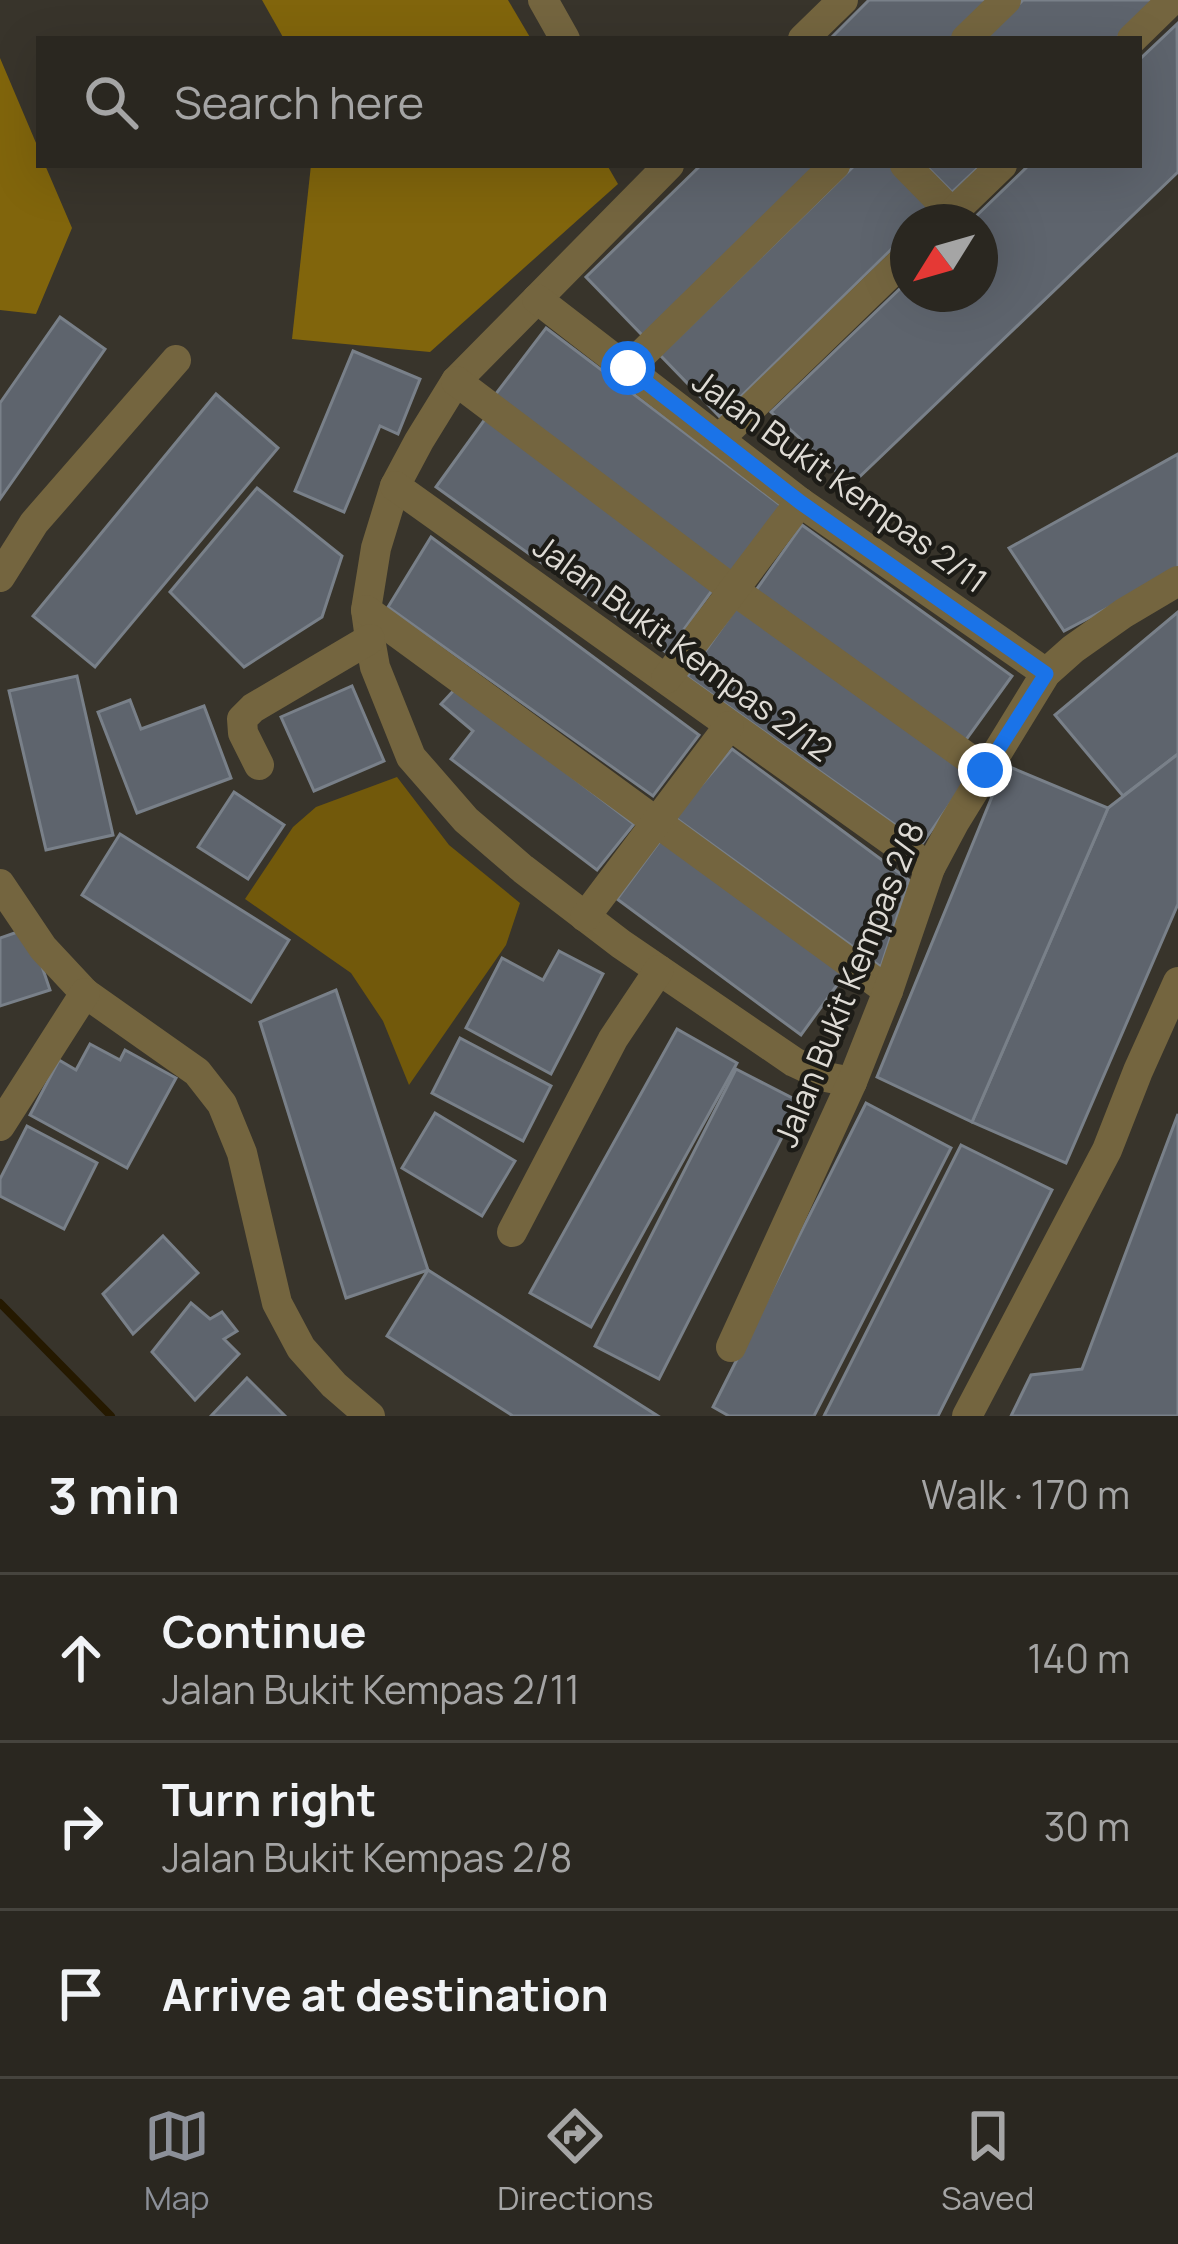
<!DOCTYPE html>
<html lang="en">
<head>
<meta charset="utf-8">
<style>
  :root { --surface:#2a2720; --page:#36332d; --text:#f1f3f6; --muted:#a5a5a5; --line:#46443e; --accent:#8c9099 }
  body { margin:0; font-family:Manrope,sans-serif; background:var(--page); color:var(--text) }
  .compass { position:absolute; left:890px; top:204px; width:108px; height:108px; border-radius:50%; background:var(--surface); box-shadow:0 12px 48px #0002; rotate:233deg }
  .stop { position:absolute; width:36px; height:36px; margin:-27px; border:9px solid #1a73e8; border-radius:50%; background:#fff }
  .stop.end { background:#1a73e8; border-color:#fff; box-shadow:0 3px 12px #0008 }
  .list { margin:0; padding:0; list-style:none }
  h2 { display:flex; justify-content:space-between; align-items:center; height:156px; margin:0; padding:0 48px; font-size:51px }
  h2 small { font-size:39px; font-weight:400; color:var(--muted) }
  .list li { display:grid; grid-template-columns:78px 1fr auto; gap:36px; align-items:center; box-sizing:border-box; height:168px; padding:0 48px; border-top:3px solid var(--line) }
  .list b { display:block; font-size:45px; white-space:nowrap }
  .list p { margin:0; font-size:39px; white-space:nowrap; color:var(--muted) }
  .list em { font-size:39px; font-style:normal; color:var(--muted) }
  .icon { flex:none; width:66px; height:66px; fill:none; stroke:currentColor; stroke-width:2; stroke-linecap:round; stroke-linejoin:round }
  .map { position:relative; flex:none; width:1178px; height:1416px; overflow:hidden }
  .search { position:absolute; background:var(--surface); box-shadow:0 12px 48px #0002; left:36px; right:36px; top:36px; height:132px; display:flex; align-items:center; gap:30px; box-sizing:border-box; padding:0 42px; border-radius:0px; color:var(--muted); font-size:45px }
  .sheet { height:660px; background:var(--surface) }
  nav { display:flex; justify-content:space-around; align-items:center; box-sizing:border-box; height:168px; border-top:3px solid var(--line); background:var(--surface); font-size:33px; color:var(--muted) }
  nav a { display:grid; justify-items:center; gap:6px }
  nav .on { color:var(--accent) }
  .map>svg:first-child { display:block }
</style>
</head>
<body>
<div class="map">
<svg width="1178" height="1416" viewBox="0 0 1178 1416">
  <rect width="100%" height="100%" fill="#38342b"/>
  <path fill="#72590b" d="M397 777 449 845 520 903 506 945 409 1085 383 1021 351 973 245 899 293 827 316 807Z"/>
  <g fill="#81650c">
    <path d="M262 0H508L531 39H284Z"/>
    <path d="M0 58 39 150V165H45L72 228 36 314 0 310Z"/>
    <path d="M311 165H607L618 184 430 352 292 339Z"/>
  </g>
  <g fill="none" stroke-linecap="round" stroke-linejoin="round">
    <path stroke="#251900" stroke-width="8" d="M0 1303 111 1416"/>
  </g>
  <g fill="#5e646d" stroke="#798089" stroke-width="3">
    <path d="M869 0H990L951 39H830Z"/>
    <path d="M1023 0H1157L1116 39H984Z"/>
    <path d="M1177 24 1178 172 851 485 771 412 908 281V294H980V222H970L1029 165H1139V60Z"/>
    <path d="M701 165H823L646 339 586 277Z"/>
    <path d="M855 165H892L934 208 919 222H908V233L720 417 660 355Z"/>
    <path d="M925 165H981L952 192Z"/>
    <path d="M60 317 105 349 0 499V403Z"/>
    <path d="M546 328 783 507 735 575 495 395Z"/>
    <path d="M353 351 420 379 398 434 380 426 344 512 295 491Z"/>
    <path d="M216 394 278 448 95 667 33 616Z"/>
    <path d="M485 419 716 585 667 653 436 487Z"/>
    <path d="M1178 454V571L1064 631 1009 548Z"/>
    <path d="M257 488 342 556 322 617 244 667 170 592Z"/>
    <path d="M802 525 1012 676 963 744 754 593Z"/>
    <path d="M431 537 699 735 653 796 388 607Z"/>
    <path d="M736 608 971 774 922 844 687 677Z"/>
    <path d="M1178 612V754L1123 796 1055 715Z"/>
    <path d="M77 676 113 835 46 850 9 691Z"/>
    <path d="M352 686 384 761 314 791 281 717Z"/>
    <path d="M456 688 634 824 597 870 451 759 473 731 441 704Z"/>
    <path d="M130 700 141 729 204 706 231 778 137 813 98 712Z"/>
    <path d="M732 749 909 880 881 967 674 817Z"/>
    <path d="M1178 754V904L1066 1163 972 1122 1108 808Z"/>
    <path d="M1005 765 1108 808 972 1122 877 1077Z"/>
    <path d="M234 792 284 825 248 879 198 847Z"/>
    <path d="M120 834 289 940 251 1002 82 895Z"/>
    <path d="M662 838 845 974 801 1035 617 899Z"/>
    <path d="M29 928 50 990 0 1006V938Z"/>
    <path d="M559 951 603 974 551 1074 466 1028 502 958 543 980Z"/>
    <path d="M336 990 428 1270 346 1298 260 1022Z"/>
    <path d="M677 1029 737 1063 591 1327 530 1293Z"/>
    <path d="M460 1038 551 1086 523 1141 432 1093Z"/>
    <path d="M90 1044 120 1060 125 1050 176 1078 127 1168 30 1115 59 1060 76 1070Z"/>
    <path d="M736 1069 800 1102 659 1379 595 1346Z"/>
    <path d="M866 1103 951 1148 814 1416H729L713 1407Z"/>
    <path d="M435 1113 515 1161 482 1216 402 1168Z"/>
    <path d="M1178 1114V1416H1011L1031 1375 1082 1369Z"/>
    <path d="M27 1126 97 1163 64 1229 0 1196V1179Z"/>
    <path d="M961 1145 1052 1190 938 1416H824Z"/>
    <path d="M163 1236 198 1273 133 1334 103 1294Z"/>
    <path d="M428 1270 658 1416H513L387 1336Z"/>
    <path d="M191 1303 210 1319 222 1312 237 1331 224 1339 239 1354 195 1400 152 1352Z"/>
    <path d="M247 1378 285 1416H211Z"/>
  </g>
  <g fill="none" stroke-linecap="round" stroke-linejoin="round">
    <g stroke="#74653f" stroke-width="30">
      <path d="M543 0 565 39"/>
      <path d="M803 39 843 0"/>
      <path d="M966 39 1006 0"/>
      <path d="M1132 39 1172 0"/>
      <path d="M669 165 456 381 419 441 395 486 376 548 366 610 370 639 375 667 411 757 466 820 523 869 621 944 794 1062 826 1077 852 1082"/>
      <path d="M905 165 952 213"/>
      <path d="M943 222 1002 165"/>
      <path d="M537 299 800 502 1046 673"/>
      <path d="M628 368 835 165"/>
      <path d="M456 381 732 589 985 770"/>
      <path d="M719 439 908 256"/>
      <path d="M395 486 930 868"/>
      <path d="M0 577 34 523 176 360"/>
      <path d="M366 610 888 991"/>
      <path d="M666 679 800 502"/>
      <path d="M259 765 243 733 242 719 253 708 370 639"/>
      <path d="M0 884 43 948 85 993 197 1072 222 1104 242 1153 277 1303 301 1348 334 1385 370 1416"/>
      <path d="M585 917 729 726"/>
      <path d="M0 1126 85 993"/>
      <path d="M512 1232 613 1039 659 970"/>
      <path d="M731 1347 852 1082 888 991 930 868 954 823 1046 673 1073 649 1124 613 1178 581"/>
      <path d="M967 1416 1107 1150 1138 1071 1178 982"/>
    </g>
  </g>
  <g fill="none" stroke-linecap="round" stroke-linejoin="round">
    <path stroke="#1a73e8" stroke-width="15" d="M628 368 800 502 1046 674 985 770"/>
  </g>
  <g text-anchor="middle" stroke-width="9" stroke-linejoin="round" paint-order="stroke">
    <g font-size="33" fill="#dedbd5" stroke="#1d1c17">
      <text transform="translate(840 481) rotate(36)" y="12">Jalan Bukit Kempas 2/11</text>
      <text transform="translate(683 648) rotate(36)" y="12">Jalan Bukit Kempas 2/12</text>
      <text transform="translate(849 984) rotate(-68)" y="12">Jalan Bukit Kempas 2/8</text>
    </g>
  </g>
</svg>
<svg class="compass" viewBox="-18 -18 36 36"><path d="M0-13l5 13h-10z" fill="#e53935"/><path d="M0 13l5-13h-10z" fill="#a5a5a5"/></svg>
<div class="stop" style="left:628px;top:368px"></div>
<div class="stop end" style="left:985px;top:770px"></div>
<div class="search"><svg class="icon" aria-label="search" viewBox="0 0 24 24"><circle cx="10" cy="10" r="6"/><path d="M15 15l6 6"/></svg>Search here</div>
</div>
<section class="sheet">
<h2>3 min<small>Walk · 170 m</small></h2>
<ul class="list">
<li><svg class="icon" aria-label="ahead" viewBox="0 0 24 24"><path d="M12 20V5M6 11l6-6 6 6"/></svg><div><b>Continue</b><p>Jalan Bukit Kempas 2/11</p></div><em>140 m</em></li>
<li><svg class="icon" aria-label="right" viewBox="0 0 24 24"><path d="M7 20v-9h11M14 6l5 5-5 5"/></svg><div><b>Turn right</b><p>Jalan Bukit Kempas 2/8</p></div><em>30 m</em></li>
<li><svg class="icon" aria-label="arrive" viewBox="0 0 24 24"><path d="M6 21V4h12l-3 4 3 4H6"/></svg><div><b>Arrive at destination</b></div></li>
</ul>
</section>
<nav>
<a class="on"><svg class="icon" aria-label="map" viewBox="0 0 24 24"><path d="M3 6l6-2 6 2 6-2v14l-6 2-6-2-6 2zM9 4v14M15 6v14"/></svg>Map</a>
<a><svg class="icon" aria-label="directions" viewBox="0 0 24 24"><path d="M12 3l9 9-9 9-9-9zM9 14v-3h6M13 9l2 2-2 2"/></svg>Directions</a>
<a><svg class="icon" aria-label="saved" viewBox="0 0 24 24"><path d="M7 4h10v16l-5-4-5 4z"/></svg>Saved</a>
</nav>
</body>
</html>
